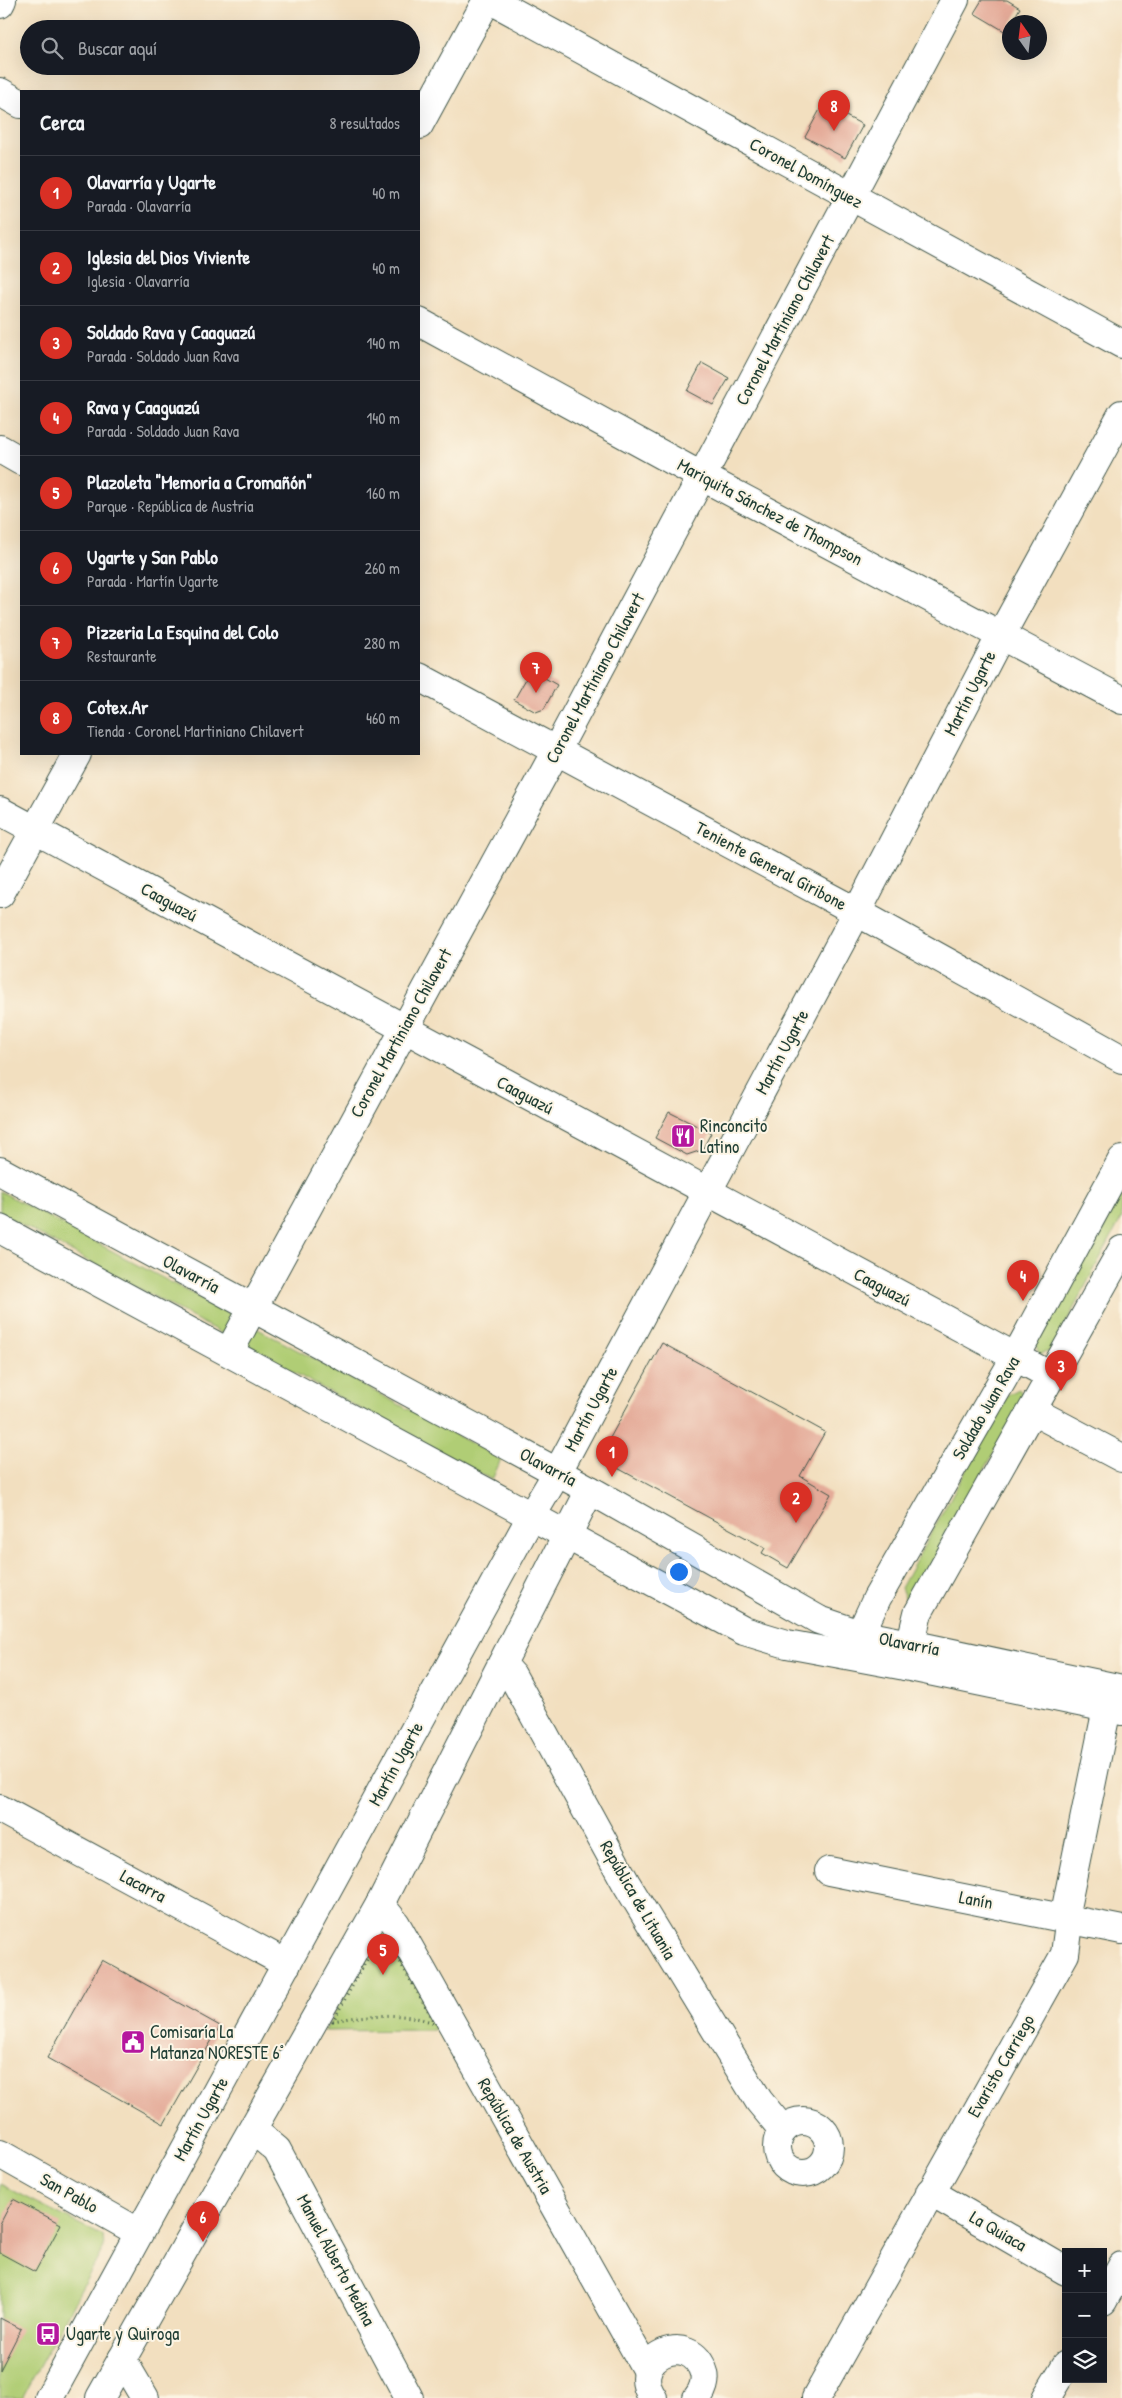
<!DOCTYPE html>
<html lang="es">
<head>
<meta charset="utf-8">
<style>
  :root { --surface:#171b24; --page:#242831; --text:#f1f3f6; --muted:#9ea1a6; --line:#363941; --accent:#d93025 }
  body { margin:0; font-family:"Patrick Hand",sans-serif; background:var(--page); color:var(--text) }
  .controls { position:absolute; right:15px; bottom:15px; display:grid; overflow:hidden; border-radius:0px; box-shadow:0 5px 20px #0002 }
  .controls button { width:45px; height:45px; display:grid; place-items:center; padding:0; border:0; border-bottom:1px solid var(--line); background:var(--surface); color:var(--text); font:25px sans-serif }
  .compass { position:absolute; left:1002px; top:15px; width:45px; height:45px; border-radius:50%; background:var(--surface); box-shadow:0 5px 20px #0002; rotate:346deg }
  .you { position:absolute; left:678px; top:1571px; width:18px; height:18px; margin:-12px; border:4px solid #fff; border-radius:50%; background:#1a73e8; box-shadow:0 0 0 8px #1a73e833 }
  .badge { display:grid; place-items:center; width:32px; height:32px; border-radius:50%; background:var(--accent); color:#fff; font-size:16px; font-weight:700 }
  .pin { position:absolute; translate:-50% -41px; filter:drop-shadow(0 1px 2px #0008) }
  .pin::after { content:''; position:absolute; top:26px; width:18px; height:15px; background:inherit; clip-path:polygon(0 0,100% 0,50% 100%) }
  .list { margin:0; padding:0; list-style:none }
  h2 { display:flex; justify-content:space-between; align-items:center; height:65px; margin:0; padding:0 20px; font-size:21px }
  h2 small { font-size:16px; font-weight:400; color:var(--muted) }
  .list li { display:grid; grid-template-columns:32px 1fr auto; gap:15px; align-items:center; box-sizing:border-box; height:75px; padding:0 20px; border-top:1px solid var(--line) }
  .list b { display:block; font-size:19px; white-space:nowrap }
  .list p { margin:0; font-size:16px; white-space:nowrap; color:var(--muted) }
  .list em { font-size:16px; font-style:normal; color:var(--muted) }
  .icon { flex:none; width:28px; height:28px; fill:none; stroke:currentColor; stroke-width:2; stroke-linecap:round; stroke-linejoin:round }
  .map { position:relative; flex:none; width:1122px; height:2398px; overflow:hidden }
  .search { position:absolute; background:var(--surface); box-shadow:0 5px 20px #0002; left:20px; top:20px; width:400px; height:55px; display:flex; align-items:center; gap:12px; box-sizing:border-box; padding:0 18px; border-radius:28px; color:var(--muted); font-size:19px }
  .panel { position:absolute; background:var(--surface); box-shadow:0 5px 20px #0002; left:20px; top:90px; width:400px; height:665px; border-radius:0px }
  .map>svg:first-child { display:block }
</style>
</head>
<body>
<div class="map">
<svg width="1122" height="2398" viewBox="0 0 1122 2398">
  <rect width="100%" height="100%" fill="#fcf5e5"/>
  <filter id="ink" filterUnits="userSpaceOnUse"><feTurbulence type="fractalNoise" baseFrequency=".02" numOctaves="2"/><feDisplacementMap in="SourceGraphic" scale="10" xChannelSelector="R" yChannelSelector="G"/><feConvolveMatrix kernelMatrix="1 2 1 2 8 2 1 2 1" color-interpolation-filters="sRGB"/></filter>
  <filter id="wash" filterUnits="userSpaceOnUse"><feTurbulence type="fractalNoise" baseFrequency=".0096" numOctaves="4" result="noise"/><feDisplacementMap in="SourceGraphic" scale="20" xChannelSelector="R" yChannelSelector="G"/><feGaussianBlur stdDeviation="1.12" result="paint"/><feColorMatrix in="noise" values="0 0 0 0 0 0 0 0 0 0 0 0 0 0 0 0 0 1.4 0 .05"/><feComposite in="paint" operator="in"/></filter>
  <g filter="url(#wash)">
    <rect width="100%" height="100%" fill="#f2dfbf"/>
    <g fill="#b0cd74" stroke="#688554">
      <path d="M1122 1181V1217L1051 1351 1039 1354 1035 1342Z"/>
      <path d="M0 1191 501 1459 492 1480 0 1213Z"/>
      <path d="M1019 1389 1023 1395 1022 1402 912 1601 906 1600 901 1588 1007 1395Z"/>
      <path d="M377 1929H383L441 2021 434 2030 325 2031Z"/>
      <path d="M0 2184 103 2236 104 2247 22 2398H0Z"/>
    </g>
    <g id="blocks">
      <g fill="#e4aa98">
        <path d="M982 0H1007L1020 8 1006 32 974 13Z"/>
        <path d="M823 104 863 125 845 158 805 137Z"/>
        <path d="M702 363 729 378 713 405 687 391Z"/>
        <path d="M531 670 557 685 544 709 536 712 514 700Z"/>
        <path d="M669 1112 711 1133 702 1150 687 1155 655 1138Z"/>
        <path d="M662 1343 825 1432 800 1476 831 1494 788 1568 762 1553 765 1548 599 1458Z"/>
        <path d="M102 1960 220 2026 164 2124 47 2058Z"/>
        <path d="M13 2199 61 2224 35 2272 0 2253V2224Z"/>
        <path d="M0 2318 21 2329 0 2370Z"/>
      </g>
    </g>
  </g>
  <g filter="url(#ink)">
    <use href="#blocks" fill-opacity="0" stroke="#3f5549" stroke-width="1"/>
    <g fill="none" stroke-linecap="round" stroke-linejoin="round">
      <defs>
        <g id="minor">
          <path d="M491 0 1122 344"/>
          <path d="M0 4 2 0"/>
          <path d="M0 92 21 104"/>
          <path d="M419 125 487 0"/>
          <path d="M419 322 701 476 1122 700"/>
          <path d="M0 449 21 461"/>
          <path d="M419 677 857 912 1122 1059"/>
          <path d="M0 811 1051 1376"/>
          <path d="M0 894 77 754"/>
          <path d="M1122 1250 918 1613 905 1666 1122 1711"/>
          <path d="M229 1352 556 751 955 0"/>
          <path d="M1033 1411 1122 1458"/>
          <path d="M910 1644 1122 1689"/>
          <path d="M851 1654 877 1598 1015 1358 1122 1160"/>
          <path d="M502 1664 512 1675 626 1883 759 2101 783 2130"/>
          <path d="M0 1809 287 1964"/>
          <path d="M829 1871 1122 1930"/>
          <path d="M380 1904 396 1924 647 2371"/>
          <circle cx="803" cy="2147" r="26"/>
          <path d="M253 2130 277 2150 409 2398"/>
          <path d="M0 2154 138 2232"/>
          <path d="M930 2192 1066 2271"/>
          <path d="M1103 2301 1122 2266"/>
          <path d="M122 2359 145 2398"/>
          <path d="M49 2398 532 1515 557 1473 857 912 1001 635 1122 414"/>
          <path d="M100 2398 380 1904 590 1490"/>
          <path d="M653 2398C625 2357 691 2328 704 2373 706 2381 703 2391 697 2398"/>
          <path d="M816 2398 1065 1954 1068 1931 1066 1908 1107 1708"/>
          <path d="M1046 2398 1066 2365"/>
        </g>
        <g id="major">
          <path d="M0 1171 590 1490 819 1620 860 1634 910 1644"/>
          <path d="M0 1229 744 1631 787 1644 905 1666"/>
        </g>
      </defs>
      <use href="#minor" stroke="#3f5549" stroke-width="30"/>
      <use href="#major" stroke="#3f5549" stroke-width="30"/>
      <path stroke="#3f5549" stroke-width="3" stroke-dasharray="1 4" stroke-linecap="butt" d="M381 1934H383L390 1945 436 2024C406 2011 365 2015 333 2021Z"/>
      <use href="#minor" stroke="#fff" stroke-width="28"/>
      <use href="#major" stroke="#fff" stroke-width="28"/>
    </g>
  </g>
  <defs>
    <symbol id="restaurant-square" viewBox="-11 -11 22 22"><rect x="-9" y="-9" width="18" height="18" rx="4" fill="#b5179e" stroke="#fcf5e5"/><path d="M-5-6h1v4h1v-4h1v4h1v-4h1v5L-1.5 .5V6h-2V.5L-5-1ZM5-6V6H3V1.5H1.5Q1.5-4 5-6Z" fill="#fff"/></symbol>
    <symbol id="civic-square" viewBox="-11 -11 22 22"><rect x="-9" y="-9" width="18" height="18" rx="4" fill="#b5179e" stroke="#fcf5e5"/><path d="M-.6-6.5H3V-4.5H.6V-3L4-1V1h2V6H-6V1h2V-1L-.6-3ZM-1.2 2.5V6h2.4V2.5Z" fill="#fff"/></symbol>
    <symbol id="bus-square" viewBox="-11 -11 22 22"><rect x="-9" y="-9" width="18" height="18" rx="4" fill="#b5179e" stroke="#fcf5e5"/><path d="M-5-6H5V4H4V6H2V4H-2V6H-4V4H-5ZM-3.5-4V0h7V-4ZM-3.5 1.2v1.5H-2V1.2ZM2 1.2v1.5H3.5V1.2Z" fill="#fff"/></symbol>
  </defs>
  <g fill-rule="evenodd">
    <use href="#restaurant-square" x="669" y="1122" width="28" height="28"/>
    <use href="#civic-square" x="119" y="2028" width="28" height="28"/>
    <use href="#bus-square" x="34" y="2320" width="28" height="28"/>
  </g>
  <g text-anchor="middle" stroke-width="4" stroke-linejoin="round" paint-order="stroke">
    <g font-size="18" fill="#1f3d34" stroke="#fcf5e5">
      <text transform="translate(806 173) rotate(29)" y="6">Coronel Domínguez</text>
      <text transform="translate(785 320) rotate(-62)" y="6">Coronel Martiniano Chilavert</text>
      <text transform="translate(770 512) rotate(28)" y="6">Mariquita Sánchez de Thompson</text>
      <text transform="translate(595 678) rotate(-62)" y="6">Coronel Martiniano Chilavert</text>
      <text transform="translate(970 693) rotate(-63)" y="6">Martín Ugarte</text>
      <text transform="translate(771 866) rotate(28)" y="6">Teniente General Giribone</text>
      <text transform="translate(169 902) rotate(29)" y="6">Caaguazú</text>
      <text transform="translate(401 1033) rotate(-61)" y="6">Coronel Martiniano Chilavert</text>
      <text transform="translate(782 1052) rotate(-62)" y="6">Martín Ugarte</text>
      <text transform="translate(525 1095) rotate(28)" y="6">Caaguazú</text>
      <text transform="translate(191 1274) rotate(28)" y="6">Olavarría</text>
      <text transform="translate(882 1287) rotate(28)" y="6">Caaguazú</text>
      <text transform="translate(986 1408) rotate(-60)" y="6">Soldado Juan Rava</text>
      <text transform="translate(591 1409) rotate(-62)" y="6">Martín Ugarte</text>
      <text transform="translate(548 1467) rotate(28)" y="6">Olavarría</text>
      <text transform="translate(909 1644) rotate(11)" y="6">Olavarría</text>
      <text transform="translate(396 1764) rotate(-61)" y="6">Martín Ugarte</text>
      <text transform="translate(143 1886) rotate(28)" y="6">Lacarra</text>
      <text transform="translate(638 1900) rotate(60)" y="6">República de Lituania</text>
      <text transform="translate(976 1900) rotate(11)" y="6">Lanín</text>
      <text transform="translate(1001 2066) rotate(-60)" y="6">Evaristo Carriego</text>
      <text transform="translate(201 2119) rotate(-61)" y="6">Martín Ugarte</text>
      <text transform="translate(515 2136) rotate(60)" y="6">República de Austria</text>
      <text transform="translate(69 2193) rotate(29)" y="6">San Pablo</text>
      <text transform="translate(998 2231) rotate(30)" y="6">La Quiaca</text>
      <text transform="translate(336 2260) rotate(62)" y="6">Manuel Alberto Medina</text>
    </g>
    <g font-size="18" fill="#1f3d34" stroke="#fcf5e5" text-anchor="start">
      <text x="700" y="1132">Rinconcito<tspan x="700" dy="21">Latino</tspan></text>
      <text x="150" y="2038">Comisaría La<tspan x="150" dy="21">Matanza NORESTE 6°</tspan></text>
      <text x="66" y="2340">Ugarte y Quiroga</text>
    </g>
  </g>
</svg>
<div class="controls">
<button>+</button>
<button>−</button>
<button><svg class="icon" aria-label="layers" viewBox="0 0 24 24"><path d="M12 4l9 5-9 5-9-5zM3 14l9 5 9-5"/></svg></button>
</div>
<svg class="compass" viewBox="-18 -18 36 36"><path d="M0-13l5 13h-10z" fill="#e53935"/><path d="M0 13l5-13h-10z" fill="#9ea1a6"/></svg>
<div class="you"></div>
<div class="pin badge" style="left:612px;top:1477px">1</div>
<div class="pin badge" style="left:796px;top:1523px">2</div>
<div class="pin badge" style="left:1061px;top:1391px">3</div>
<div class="pin badge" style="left:1023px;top:1301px">4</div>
<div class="pin badge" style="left:383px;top:1975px">5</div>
<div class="pin badge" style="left:203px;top:2242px">6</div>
<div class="pin badge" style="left:536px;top:693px">7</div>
<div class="pin badge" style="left:834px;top:131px">8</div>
<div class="search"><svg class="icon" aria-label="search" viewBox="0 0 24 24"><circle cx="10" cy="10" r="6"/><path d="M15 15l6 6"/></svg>Buscar aquí</div>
<section class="panel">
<h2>Cerca<small>8 resultados</small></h2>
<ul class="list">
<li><span class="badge">1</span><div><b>Olavarría y Ugarte</b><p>Parada · Olavarría</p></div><em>40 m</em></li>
<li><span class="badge">2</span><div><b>Iglesia del Dios Viviente</b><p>Iglesia · Olavarría</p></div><em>40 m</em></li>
<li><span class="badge">3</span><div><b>Soldado Rava y Caaguazú</b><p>Parada · Soldado Juan Rava</p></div><em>140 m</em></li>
<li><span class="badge">4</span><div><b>Rava y Caaguazú</b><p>Parada · Soldado Juan Rava</p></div><em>140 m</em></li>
<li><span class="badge">5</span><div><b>Plazoleta &quot;Memoria a Cromañón&quot;</b><p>Parque · República de Austria</p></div><em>160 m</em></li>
<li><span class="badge">6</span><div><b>Ugarte y San Pablo</b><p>Parada · Martín Ugarte</p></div><em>260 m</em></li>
<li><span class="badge">7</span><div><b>Pizzeria La Esquina del Colo</b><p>Restaurante</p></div><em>280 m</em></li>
<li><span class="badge">8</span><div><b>Cotex.Ar</b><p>Tienda · Coronel Martiniano Chilavert</p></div><em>460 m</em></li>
</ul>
</section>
</div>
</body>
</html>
